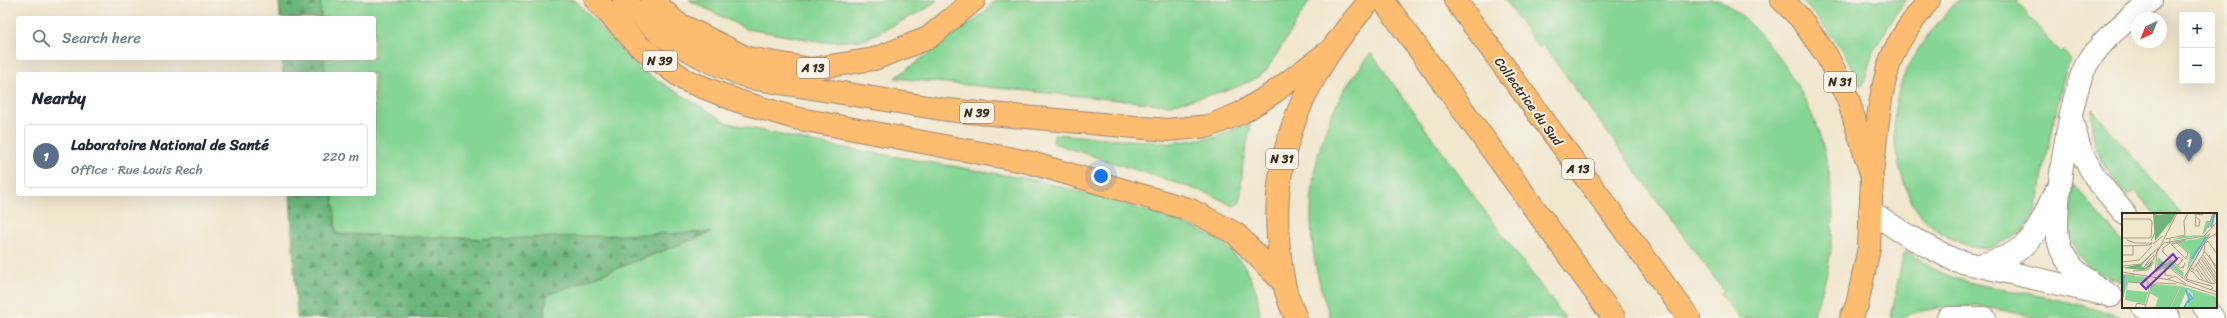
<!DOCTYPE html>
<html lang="en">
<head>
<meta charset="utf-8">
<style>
  :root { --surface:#fff; --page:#f2f2f3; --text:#1f2937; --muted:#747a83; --line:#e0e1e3; --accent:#1f6fb2 }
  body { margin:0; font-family:Sriracha,sans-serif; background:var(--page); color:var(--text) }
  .controls { position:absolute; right:12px; top:12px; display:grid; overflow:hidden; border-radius:4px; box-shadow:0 4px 16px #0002 }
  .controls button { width:36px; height:36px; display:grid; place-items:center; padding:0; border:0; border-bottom:1px solid var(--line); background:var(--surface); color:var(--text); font:20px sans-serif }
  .compass { position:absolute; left:2131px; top:12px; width:36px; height:36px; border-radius:50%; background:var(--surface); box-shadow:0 4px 16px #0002; rotate:223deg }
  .you { position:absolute; left:1101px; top:176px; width:14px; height:14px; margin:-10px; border:3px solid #fff; border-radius:50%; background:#1a73e8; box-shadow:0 0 0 6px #1a73e833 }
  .badge { display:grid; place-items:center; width:26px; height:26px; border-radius:50%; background:var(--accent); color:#fff; font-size:13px; font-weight:700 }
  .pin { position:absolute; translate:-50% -33px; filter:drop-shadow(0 1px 2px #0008) }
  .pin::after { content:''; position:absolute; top:21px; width:14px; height:12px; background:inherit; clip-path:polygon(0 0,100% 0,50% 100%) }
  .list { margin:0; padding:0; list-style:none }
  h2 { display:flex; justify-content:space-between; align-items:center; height:52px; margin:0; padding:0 16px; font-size:17px }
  h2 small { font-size:13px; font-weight:400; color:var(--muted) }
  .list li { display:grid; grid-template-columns:26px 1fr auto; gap:12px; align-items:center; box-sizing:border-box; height:64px; margin:0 8px 8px; padding:0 8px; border:1px solid var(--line); border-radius:4px }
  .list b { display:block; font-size:15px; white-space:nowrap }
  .list p { margin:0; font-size:13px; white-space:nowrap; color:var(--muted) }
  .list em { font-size:13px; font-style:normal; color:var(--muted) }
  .icon { flex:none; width:22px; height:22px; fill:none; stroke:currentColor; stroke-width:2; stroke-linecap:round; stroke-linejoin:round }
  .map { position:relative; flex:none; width:2227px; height:318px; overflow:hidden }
  .search { position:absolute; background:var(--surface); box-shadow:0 4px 16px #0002; left:16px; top:16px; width:360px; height:44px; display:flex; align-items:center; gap:10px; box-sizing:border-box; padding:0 14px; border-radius:4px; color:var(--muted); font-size:15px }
  .panel { position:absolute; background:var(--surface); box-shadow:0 4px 16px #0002; left:16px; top:72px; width:360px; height:124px; border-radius:4px }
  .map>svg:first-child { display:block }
</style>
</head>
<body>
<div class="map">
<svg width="2227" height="318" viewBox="0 0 2227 318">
  <defs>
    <pattern id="forest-firs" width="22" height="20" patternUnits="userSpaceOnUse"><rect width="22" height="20" fill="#6cb67e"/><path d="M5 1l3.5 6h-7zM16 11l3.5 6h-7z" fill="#5a9467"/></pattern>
  </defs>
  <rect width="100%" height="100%" fill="#f7f3e8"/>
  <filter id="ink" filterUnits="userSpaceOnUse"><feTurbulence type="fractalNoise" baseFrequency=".025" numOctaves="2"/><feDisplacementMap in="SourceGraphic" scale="8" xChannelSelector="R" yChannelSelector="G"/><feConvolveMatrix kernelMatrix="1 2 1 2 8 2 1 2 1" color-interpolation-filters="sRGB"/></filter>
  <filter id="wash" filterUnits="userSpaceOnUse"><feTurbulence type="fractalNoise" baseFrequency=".012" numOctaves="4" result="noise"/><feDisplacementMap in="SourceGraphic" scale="16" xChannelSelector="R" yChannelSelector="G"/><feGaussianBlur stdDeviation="0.9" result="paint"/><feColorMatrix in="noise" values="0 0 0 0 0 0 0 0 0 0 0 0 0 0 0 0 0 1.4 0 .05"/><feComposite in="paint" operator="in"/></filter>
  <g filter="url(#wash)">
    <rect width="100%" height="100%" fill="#f1e6ce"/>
    <g fill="#85d594" stroke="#608059">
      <path d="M320 0H575L639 69 728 123 821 144 1040 181 1128 205 1196 228 1225 244 1245 267 1257 293 1260 318H544L547 295 710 233 495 239 336 234 333 194H374V74H325L324 58H374V18H321Z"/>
      <path d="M689 0H937L926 9 864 40 824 42 746 29Z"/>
      <path d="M995 0H1310L1266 71 1253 80 1232 89 1170 105 895 78 985 12Z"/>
      <path d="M1505 0C1559 0 1613 0 1668 0 1679 0 1710 0 1719 0 1733 5 1759 33 1768 44 1833 120 1852 226 1812 318H1739L1720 294 1724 291 1543 45 1538 47Z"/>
      <path d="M1802 0H1907L1897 12 1873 52 1863 85 1860 86 1842 49Z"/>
      <path d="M1958 0H2019L2017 2 2060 53 2063 51 2070 59 2064 76C2057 108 2050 141 2043 173 2041 185 2040 201 2035 212 2029 226 2017 236 2003 242 1999 243 1994 247 1989 248 1962 251 1924 226 1912 202 1897 171 1889 127 1898 93 1908 56 1933 28 1958 0Z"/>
      <path d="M1371 53 1484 210 1565 318H1331C1301 244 1304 156 1346 87 1354 75 1363 64 1371 53Z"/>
      <path d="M2092 109 2181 214H2155L2135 191 2128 196C2102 165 2090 151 2092 109Z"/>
      <path d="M1248 124 1251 126 1243 163 1240 202 1234 206 1207 193 1053 143 1054 134 1169 143 1215 137Z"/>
      <path d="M2074 185 2123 243V282C2115 279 2104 276 2097 272 2062 251 2069 218 2074 185Z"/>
      <path d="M1909 251C1944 284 1990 286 2035 295 2065 301 2094 308 2124 318H2037L1983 306 1939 308 1917 312 1901 318H1891L1902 260 1904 254Z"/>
    </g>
    <g fill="url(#forest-firs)" stroke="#54704e">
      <path d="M279 0H320L321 18H280Z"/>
      <path d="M282 58H324L325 74H283Z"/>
      <path d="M290 194H333L336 234 495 239 711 232 547 295 544 318H297Z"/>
    </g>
  </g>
  <g filter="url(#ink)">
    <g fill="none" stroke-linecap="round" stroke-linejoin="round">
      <defs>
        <g id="street">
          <path d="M2072 121 2081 152 2096 179 2125 214"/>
          <path d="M1870 211 1908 236 1954 260 2099 293"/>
          <path d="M1979 265C2028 254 2035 238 2054 194"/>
          <path d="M2111 296C2091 283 2065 268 2059 243 2051 214 2071 89 2087 64 2103 37 2128 20 2151 0"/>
          <path d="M2143 307 2169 318"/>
          <path d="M2204 307 2213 318"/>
          <path d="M1948 318H1985"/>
        </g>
        <g id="primary">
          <path d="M596 0 639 46 685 80 738 101 795 118 1028 162 1191 210 1236 234 1282 281"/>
          <path d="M624 0 662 36 709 61 750 78 947 110 1167 130 1209 126 1241 113 1273 93 1332 49"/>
          <path d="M1782 0 1800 18 1827 56 1848 99 1872 177 1869 248 1857 305 1851 318"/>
          <path d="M1873 166C1877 131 1879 93 1891 59 1899 38 1915 18 1929 0"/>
          <path d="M1296 318C1284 292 1282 276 1279 248 1268 153 1308 68 1371 0"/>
        </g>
        <g id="highway">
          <path d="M652 0 677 23 747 58 811 69 874 59 928 38 974 0"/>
          <path d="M1383 0 1614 318"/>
          <path d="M1455 0 1689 318"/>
        </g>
      </defs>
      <use href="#street" stroke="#968876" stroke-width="24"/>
      <use href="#primary" stroke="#968876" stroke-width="24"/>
      <use href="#highway" stroke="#968876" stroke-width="24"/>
      <use href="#street" stroke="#fff" stroke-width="22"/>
      <use href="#primary" stroke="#fdbc70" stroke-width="22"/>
      <use href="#highway" stroke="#fdbc70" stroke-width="22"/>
    </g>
  </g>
  <g text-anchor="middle" stroke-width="4" stroke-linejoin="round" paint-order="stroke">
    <g fill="#f7f3e8" stroke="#73665b" stroke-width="1">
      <rect x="643" y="51" width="34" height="20" rx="3"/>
      <rect x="797" y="58" width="32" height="20" rx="3"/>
      <rect x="1824" y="72" width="32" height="20" rx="3"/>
      <rect x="960" y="103" width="34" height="20" rx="3"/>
      <rect x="1266" y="149" width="32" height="20" rx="3"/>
      <rect x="1562" y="159" width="32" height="20" rx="3"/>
    </g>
    <g font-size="12" font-weight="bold" fill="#3b2a1e">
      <text x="660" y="65">N 39</text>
      <text x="813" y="72">A 13</text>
      <text x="1840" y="86">N 31</text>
      <text x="977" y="117">N 39</text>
      <text x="1282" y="163">N 31</text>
      <text x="1578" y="173">A 13</text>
    </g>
    <g font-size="13" fill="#3b2a1e" stroke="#f7f3e8">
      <text transform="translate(1529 101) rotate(54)" y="5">Collectrice du Sud</text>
    </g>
  </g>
  <g transform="translate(2122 213)">
    <rect width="95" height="95" fill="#f1e6ce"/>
    <path d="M84 8 88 10 84 18 82 20 78 23 49 27 61 23 80 22ZM87 21 74 40 65 58 68 41 55 29H49L76 26ZM36 44 43 51 48 47 62 60 61 64 47 53 34 59ZM0 62 24 64 25 68 19 70 6 69 5 77 26 79 25 68 28 73 23 91 3 87 5 71 1 84 3 65ZM30 71 57 73 47 95H33L36 85 28 80ZM59 73 95 84V95H63L70 87 71 81 65 76 57 95H48Z" fill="#85d594"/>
    <path d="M12 0H32L35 2 54 0 45 17 48 9 33 28 31 1ZM37 33 19 53 23 55 32 47 28 54 21 57 0 55 19 51Z" fill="#6cb67e"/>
    <path fill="none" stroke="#53bbd1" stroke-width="2" d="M89 14 93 0M70 46 84 24M1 84 2 63M66 90 70 85 67 80M62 95 67 86 64 76"/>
    <path fill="none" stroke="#a89b88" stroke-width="1" d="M67 0 80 2 82 0M74 4 78 7 77 13H73L74 0M0 6H28L30 9 29 25H0M85 8 88 9 91 0M86 15 92 0M44 26 63 22 62 8 66 0M48 26V30L41 35V39L57 54 61 55 63 50M5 27 13 30H27M29 28 42 0M55 30 66 40 64 46 49 31ZM84 30 86 28 95 41M31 31 41 23M50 31 63 27M0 33 29 32 30 29 27 32M83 39 95 54M0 42H11V33M81 42 95 62M87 42 95 58M80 44 95 66M79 46 95 69M77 48 93 70M0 49 17 47 30 33M52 49 57 44 61 47 55 53M76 50 90 71M25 51 22 54 32 46 36 36M23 52 32 42M74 52 86 69M0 53 19 51 42 30 82 23 95 9M69 54 85 26 95 20M72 55 82 40 83 29M74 56 82 68M68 57 70 59 72 56 68 55 64 66 89 73 91 75 88 77M11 58 26 57 32 49M0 59 48 67 95 82M33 59 35 40 55 0M53 59 65 68 95 79M71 59 77 66 91 71 95 69M0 62H13M50 63 43 62V56L48 55 54 60M62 65 88 20M46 66 53 63 64 71M6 69 19 70 24 65M28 75 35 70 54 71M13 95 15 90 24 92M23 95 30 71 36 65M47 95 58 73"/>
    <path fill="#7b2cbf" fill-opacity="0.15" stroke="#7b2cbf" stroke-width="2" d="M51 41 55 46 24 76 19 71Z"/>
    <rect width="95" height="95" fill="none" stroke="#3b2a1e" stroke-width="2"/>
  </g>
</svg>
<div class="controls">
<button>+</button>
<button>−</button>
</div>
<svg class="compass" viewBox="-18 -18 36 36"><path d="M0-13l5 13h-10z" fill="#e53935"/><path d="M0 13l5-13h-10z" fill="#747a83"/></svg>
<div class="you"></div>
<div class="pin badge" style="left:2189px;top:162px;background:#5c6f8a">1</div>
<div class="search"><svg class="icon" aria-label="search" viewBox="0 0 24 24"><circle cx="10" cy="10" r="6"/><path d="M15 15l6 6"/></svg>Search here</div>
<section class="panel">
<h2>Nearby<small></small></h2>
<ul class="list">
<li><span class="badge" style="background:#5c6f8a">1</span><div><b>Laboratoire National de Santé</b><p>Office · Rue Louis Rech</p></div><em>220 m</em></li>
</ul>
</section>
</div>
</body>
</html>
